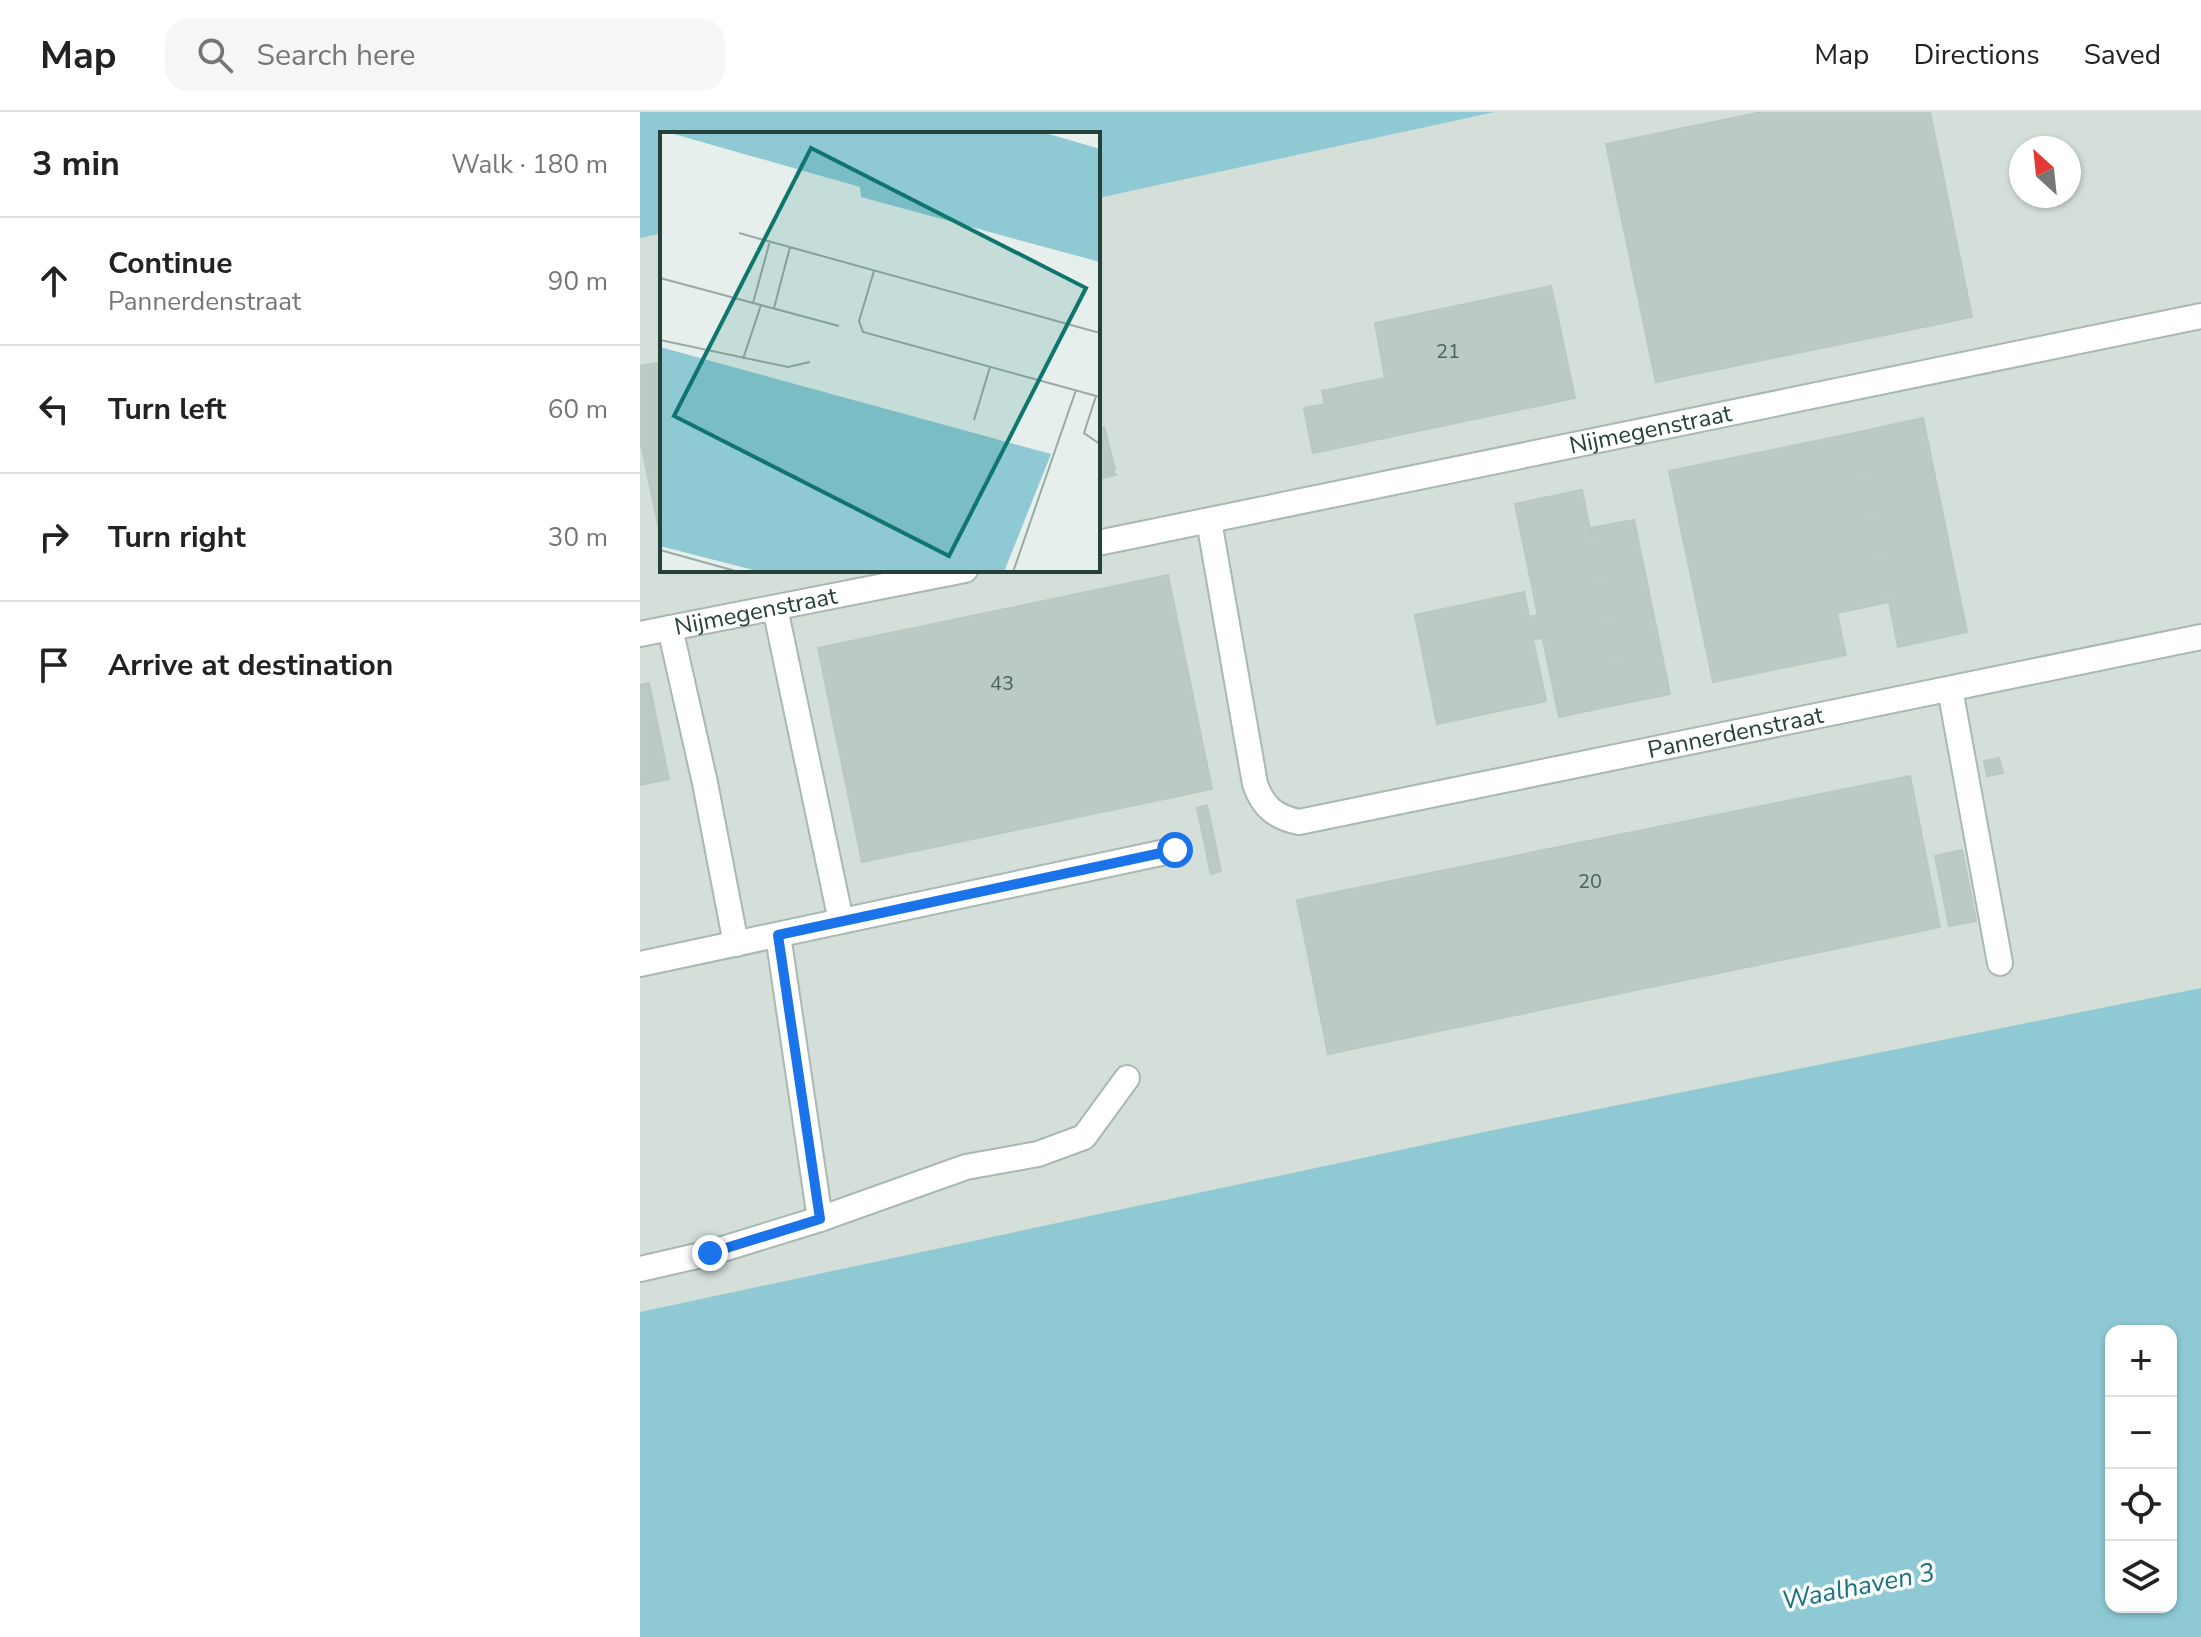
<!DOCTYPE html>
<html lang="en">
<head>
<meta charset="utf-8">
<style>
  :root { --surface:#fff; --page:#f6f6f6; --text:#222; --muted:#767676; --line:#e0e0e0 }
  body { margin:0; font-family:"Nunito Sans",sans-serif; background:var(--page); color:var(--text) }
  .controls { position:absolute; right:24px; bottom:24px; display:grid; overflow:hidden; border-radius:16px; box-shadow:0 2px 6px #0004 }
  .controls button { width:72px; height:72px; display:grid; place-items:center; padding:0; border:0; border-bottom:2px solid var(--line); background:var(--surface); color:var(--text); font:40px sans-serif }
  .compass { position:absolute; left:1369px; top:24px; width:72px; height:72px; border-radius:50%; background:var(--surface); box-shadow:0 2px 6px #0004; rotate:333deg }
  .stop { position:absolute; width:24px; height:24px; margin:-18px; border:6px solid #1a73e8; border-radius:50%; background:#fff }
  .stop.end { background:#1a73e8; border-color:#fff; box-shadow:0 2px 8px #0008 }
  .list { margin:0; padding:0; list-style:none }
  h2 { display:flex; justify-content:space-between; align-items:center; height:104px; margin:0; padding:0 32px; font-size:34px }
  h2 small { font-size:26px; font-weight:400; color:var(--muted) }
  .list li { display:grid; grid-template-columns:52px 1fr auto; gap:24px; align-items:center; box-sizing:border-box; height:128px; padding:0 32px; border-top:2px solid var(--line) }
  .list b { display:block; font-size:30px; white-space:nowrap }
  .list p { margin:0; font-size:26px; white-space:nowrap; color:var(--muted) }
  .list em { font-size:26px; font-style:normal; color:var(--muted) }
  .icon { flex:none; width:44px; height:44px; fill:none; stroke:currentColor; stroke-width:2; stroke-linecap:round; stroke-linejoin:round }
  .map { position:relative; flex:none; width:1561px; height:1525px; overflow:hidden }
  header { display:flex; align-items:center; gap:48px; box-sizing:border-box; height:112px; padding:0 40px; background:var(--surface); border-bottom:2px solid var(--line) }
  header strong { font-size:38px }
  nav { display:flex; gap:44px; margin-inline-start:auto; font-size:28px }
  .search { width:560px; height:72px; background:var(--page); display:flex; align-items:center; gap:20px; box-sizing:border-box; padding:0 28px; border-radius:24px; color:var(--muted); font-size:30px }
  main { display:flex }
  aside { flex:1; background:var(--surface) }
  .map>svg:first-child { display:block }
</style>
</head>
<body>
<header>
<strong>Map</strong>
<div class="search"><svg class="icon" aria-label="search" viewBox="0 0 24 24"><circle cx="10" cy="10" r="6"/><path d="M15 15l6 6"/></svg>Search here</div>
<nav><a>Map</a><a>Directions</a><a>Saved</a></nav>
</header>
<main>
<aside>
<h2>3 min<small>Walk · 180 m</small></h2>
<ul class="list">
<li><svg class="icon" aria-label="ahead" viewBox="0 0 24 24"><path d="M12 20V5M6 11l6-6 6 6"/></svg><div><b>Continue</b><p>Pannerdenstraat</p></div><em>90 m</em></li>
<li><svg class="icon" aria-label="left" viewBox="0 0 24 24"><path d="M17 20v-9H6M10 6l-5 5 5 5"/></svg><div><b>Turn left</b></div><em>60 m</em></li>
<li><svg class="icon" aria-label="right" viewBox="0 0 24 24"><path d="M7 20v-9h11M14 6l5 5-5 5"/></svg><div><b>Turn right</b></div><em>30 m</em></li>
<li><svg class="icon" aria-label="arrive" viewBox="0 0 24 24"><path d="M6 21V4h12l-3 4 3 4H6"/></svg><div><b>Arrive at destination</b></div></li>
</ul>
</aside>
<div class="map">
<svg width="1561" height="1525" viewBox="0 0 1561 1525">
  <rect width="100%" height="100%" fill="#e6efeb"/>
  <path fill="#d4dfda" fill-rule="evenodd" d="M551 0H1561V916L0 1237V108L22 104V458H458V22ZM1381 36H1429V84H1381Z"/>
  <g fill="#8ec9d4" fill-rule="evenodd">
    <path d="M0 0H855L458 86V22H22V121L0 126Z"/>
    <path d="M1561 876V1525H0V1200L849 1019ZM1471 1219H1531V1495H1471Z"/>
  </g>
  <g fill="#bbcac4" stroke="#b8c9c2" stroke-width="2">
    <path d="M1122 0H1290L1332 205 1016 270 966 32Z"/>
    <path d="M911 174 935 286 673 341 664 296 685 292 682 279 745 266 735 211Z"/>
    <path d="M22 250V432L0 327V254Z"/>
    <path d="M1283 306 1327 520 1258 535 1215 321Z"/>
    <path d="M464 315 475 357 473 360 476 363 458 367V316Z"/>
    <path d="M1215 321 1249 490 1197 501 1206 543 1073 570 1029 359Z"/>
    <path d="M942 378 985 591 919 605 875 392Z"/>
    <path d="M994 408 1030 582 985 591 950 416Z"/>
    <path d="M528 463 572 677 222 750 178 536Z"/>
    <path d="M884 480 889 505 898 503 903 526 893 527 906 589 797 612 775 503Z"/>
    <path d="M9 571 29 667 0 673V573Z"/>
    <path d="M1359 646 1363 661 1347 664 1344 649Z"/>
    <path d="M1270 664 1300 815 688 942 657 788Z"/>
    <path d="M567 693 581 759 571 762 557 696Z"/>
    <path d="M1322 738 1336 809 1309 814 1295 744Z"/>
  </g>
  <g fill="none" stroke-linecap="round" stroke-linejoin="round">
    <defs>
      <g id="minor">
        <path id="s1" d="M569 409 615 672C623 695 635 705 659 710L1561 525"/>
        <path id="s2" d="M458 431 1561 204"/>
        <path d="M135 496 201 809"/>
        <path d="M30 516 65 671 96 832"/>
        <path id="s3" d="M0 522 325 458"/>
        <path d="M1310 577 1360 851"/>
        <path d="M138 823 180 1107"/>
        <path d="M0 852 535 738"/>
        <path d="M0 1157 70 1141 180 1107 326 1055 398 1042 444 1025 487 966"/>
      </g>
    </defs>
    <use href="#minor" stroke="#a8b8b2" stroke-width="28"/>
    <use href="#minor" stroke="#fff" stroke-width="24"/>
  </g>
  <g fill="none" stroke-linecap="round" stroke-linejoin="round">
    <path stroke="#1a73e8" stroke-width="10" d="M70 1141 180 1107 138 823 535 738"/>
  </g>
  <g text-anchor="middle" stroke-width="7" stroke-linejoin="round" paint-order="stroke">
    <g font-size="20" fill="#4a645c">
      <text x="808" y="246">21</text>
      <text x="362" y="578">43</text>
      <text x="950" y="776">20</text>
    </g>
    <g font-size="24" fill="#24423a" stroke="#f7fbf9">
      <text dy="8" stroke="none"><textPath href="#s2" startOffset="564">Nijmegenstraat</textPath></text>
      <text dy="8" stroke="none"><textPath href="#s3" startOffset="118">Nijmegenstraat</textPath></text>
      <text dy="8" stroke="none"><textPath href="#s1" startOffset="774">Pannerdenstraat</textPath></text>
    </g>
    <g font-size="26" font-style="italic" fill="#1c6f80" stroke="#f7fbf9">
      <text transform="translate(1218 1474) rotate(-11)" y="9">Waalhaven 3</text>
    </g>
  </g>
  <g transform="translate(20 20)">
    <rect width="440" height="440" fill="#e6efeb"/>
    <path d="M7 0H382L440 17V130L201 65 200 55ZM0 215 391 322 344 440H101L0 414Z" fill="#8ec9d4"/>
    <path fill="none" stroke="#98aaa4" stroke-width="2" d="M79 101 440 201M214 139 199 189 203 200 440 265M0 146 179 194M93 171 110 109M114 176 130 115M0 208 128 235 150 230M83 227 101 173M436 264 424 301 440 312M314 288 330 235M0 418 79 440M353 440 416 258"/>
    <path fill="#0f766e" fill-opacity="0.15" stroke="#0f766e" stroke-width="4" d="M151 16 426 156 289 424 14 284Z"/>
    <rect width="440" height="440" fill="none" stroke="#24423a" stroke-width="4"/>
  </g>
</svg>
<div class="controls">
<button>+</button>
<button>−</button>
<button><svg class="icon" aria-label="locate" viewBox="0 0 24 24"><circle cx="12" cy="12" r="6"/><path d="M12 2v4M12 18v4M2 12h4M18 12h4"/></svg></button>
<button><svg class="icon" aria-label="layers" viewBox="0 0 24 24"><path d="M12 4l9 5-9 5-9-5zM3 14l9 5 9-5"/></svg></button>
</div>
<svg class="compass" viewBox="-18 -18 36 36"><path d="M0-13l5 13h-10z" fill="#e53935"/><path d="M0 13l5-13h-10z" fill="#767676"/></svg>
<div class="stop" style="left:535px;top:738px"></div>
<div class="stop end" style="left:70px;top:1141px"></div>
</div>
</main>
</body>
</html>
